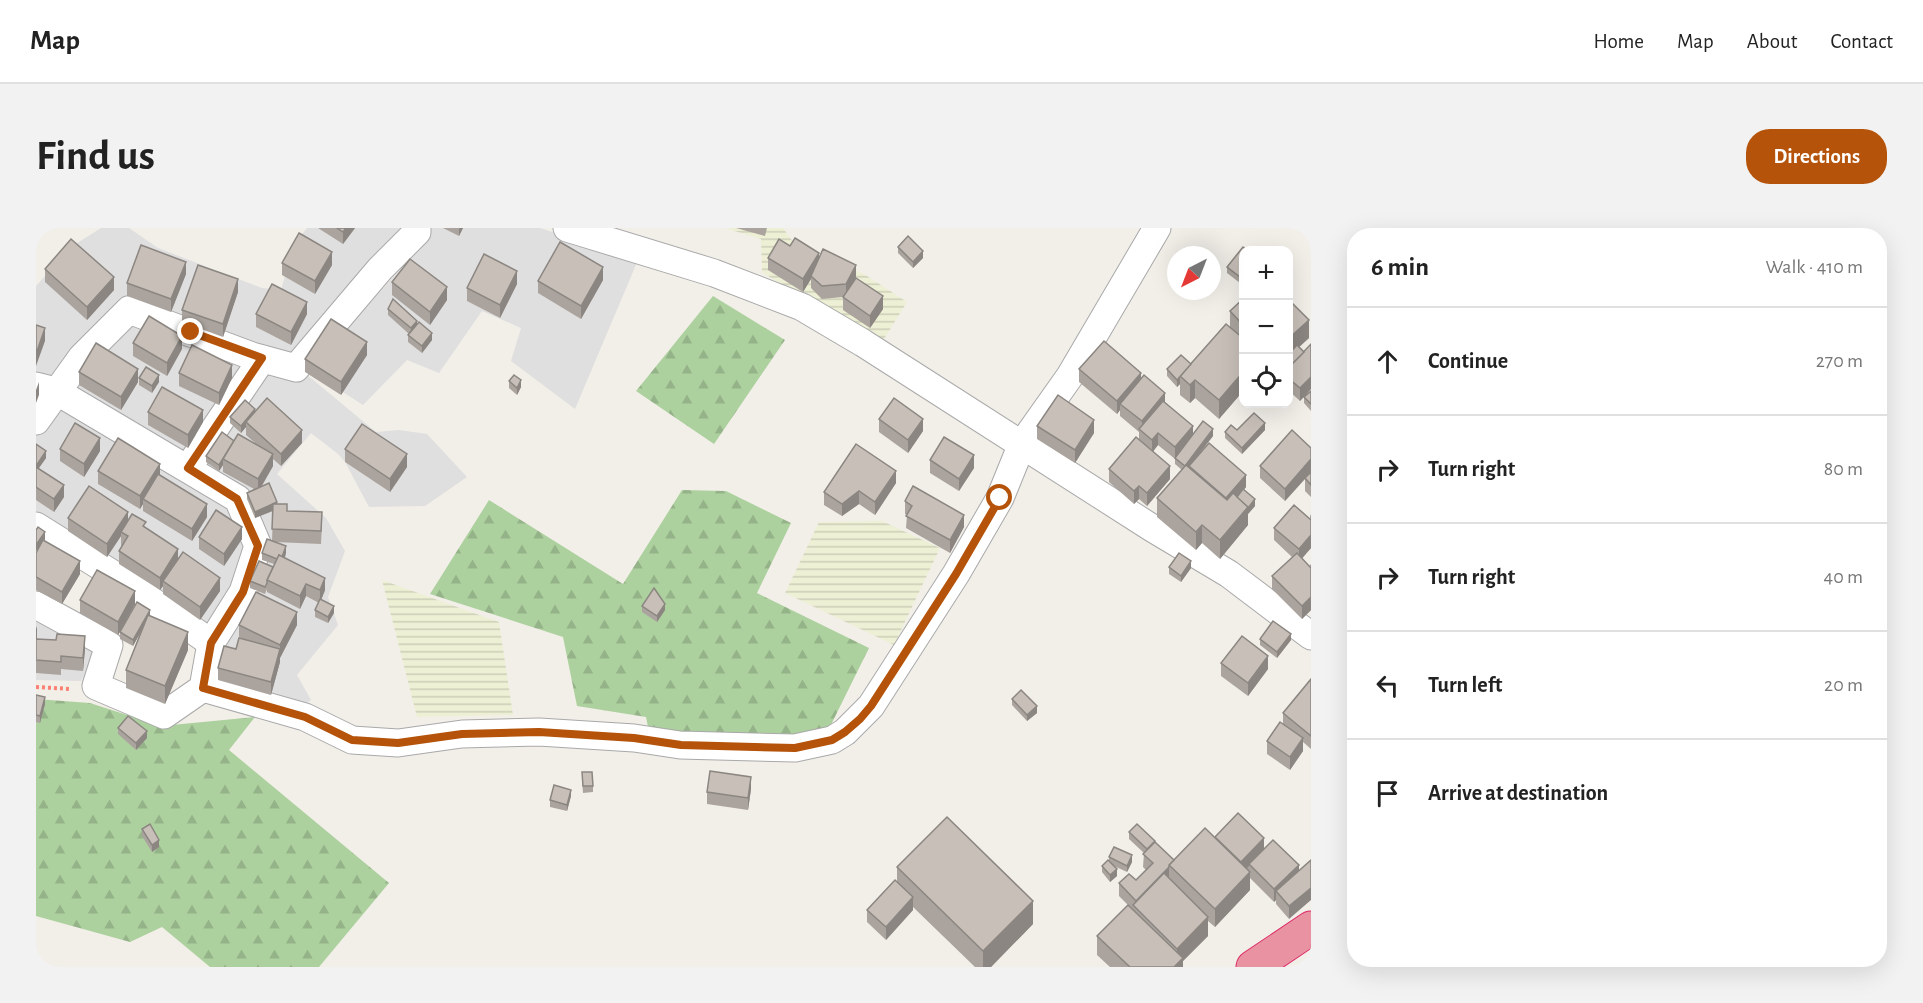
<!DOCTYPE html>
<html lang="en">
<head>
<meta charset="utf-8">
<style>
  :root { --surface:#fff; --page:#f2f2f2; --text:#222; --muted:#767676; --line:#e0e0e0; --accent:#b45309 }
  body { margin:0; font-family:"Alegreya Sans",sans-serif; background:var(--page); color:var(--text) }
  .controls { position:absolute; right:18px; top:18px; display:grid; overflow:hidden; border-radius:12px; box-shadow:0 6px 24px #0002 }
  .controls button { width:54px; height:54px; display:grid; place-items:center; padding:0; border:0; border-bottom:2px solid var(--line); background:var(--surface); color:var(--text); font:30px sans-serif }
  .compass { position:absolute; left:1131px; top:18px; width:54px; height:54px; border-radius:50%; background:var(--surface); box-shadow:0 6px 24px #0002; rotate:222deg }
  .stop { position:absolute; width:18px; height:18px; margin:-14px; border:4px solid #b45309; border-radius:50%; background:#fff }
  .stop.end { background:#b45309; border-color:#fff; box-shadow:0 2px 6px #0008 }
  .list { margin:0; padding:0; list-style:none }
  h2 { display:flex; justify-content:space-between; align-items:center; height:78px; margin:0; padding:0 24px; font-size:26px }
  h2 small { font-size:20px; font-weight:400; color:var(--muted) }
  .list li { display:grid; grid-template-columns:39px 1fr auto; gap:18px; align-items:center; box-sizing:border-box; height:108px; padding:0 24px; border-top:2px solid var(--line) }
  .list b { display:block; font-size:22px; white-space:nowrap }
  .list em { font-size:20px; font-style:normal; color:var(--muted) }
  .icon { flex:none; width:33px; height:33px; fill:none; stroke:currentColor; stroke-width:2; stroke-linecap:round; stroke-linejoin:round }
  .map { position:relative; flex:none; width:1275px; height:739px; overflow:hidden; border-radius:24px }
  header { display:flex; align-items:center; gap:36px; box-sizing:border-box; height:84px; padding:0 30px; background:var(--surface); border-bottom:2px solid var(--line) }
  header strong { font-size:28px }
  nav { display:flex; gap:33px; margin-inline-start:auto; font-size:21px }
  .intro { display:flex; align-items:center; justify-content:space-between; box-sizing:border-box; height:144px; padding:0 36px }
  h1 { margin:0; font-size:42px }
  .button { padding:15px 27px; border-radius:24px; background:var(--accent); color:#fff; font-size:21px; font-weight:700 }
  main { display:flex; gap:36px; padding:0 36px }
  aside { flex:1; background:var(--surface); border-radius:24px; box-shadow:0 6px 24px #0002 }
  .map>svg:first-child { display:block }
</style>
</head>
<body>
<header>
<strong>Map</strong>
<nav><a>Home</a><a>Map</a><a>About</a><a>Contact</a></nav>
</header>
<div class="intro"><h1>Find us</h1><a class="button">Directions</a></div>
<main>
<div class="map">
<svg width="1275" height="739" viewBox="0 0 1275 739">
  <defs>
    <pattern id="farmland-rules" width="6" height="5" patternUnits="userSpaceOnUse" patternTransform="scale(1.5)"><rect width="6" height="5" fill="#eef0d5"/><path d="M0 2.5h6" fill="none" stroke="#ccceb7"/></pattern>
    <pattern id="forest-firs" width="22" height="20" patternUnits="userSpaceOnUse" patternTransform="scale(1.5)"><rect width="22" height="20" fill="#add19e"/><path d="M5 1l3.5 6h-7zM16 11l3.5 6h-7z" fill="#95b388"/></pattern>
  </defs>
  <rect width="100%" height="100%" fill="#f2efe9"/>
  <g fill="#e0dfdf">
    <path d="M65 0H93L122 20 226 60 245 62 258 16 271 0H371L258 132 89 71 14 154 0 151V58L35 19Z"/>
    <path d="M390 0H504L602 32 539 181 475 133 485 100 446 83 403 145 371 132 327 177 274 143 389 13Z"/>
    <path d="M93 93 210 133 148 228 35 156Z"/>
    <path d="M227 141 270 146 340 204 363 202 391 206 431 249 389 278 333 279 309 234 302 226 275 205 241 246 290 290 309 323 292 369 302 397 261 447 275 472 265 480 177 455 181 424 232 314 164 237Z"/>
    <path d="M26 175 192 274 212 320 200 362 173 400 0 290V203Z"/>
    <path d="M0 386 62 421 45 453 0 452Z"/>
  </g>
  <g fill="url(#farmland-rules)">
    <path d="M689 0H747L760 18 828 46 871 74 843 119 726 44 725 11Z"/>
    <path d="M846 293 904 320 858 417 749 365 783 294Z"/>
    <path d="M346 352 463 394 477 487 381 489Z"/>
  </g>
  <g fill="url(#forest-firs)">
    <path d="M677 68 749 112 678 216 600 163Z"/>
    <path d="M646 262 690 263 755 295 721 365 833 420 781 525 613 504 610 489 541 478 527 409 394 366 453 272 587 356Z"/>
    <path d="M0 471 54 475 125 498 219 489 193 522 353 655 283 739H174L126 699 94 714 0 688Z"/>
  </g>
  <g fill="none" stroke-linecap="round" stroke-linejoin="round">
    <defs>
      <g id="minor">
        <path d="M531 0 678 45 766 79 827 115 1116 300 1193 346 1275 408"/>
        <path d="M0 158 20 163 202 271 222 318 207 364 175 415"/>
        <path d="M0 193 46 129 93 82 216 128 260 140 344 41 381 4V0"/>
        <path d="M152 240 226 131"/>
        <path d="M0 298 91 355 175 415 167 460 128 487 60 458 73 417 0 377"/>
        <path d="M167 460 269 489 316 512 362 515 426 506 503 504 598 510 644 517 759 520 796 512 809 504 835 478 920 346 964 270 986 216 1034 148 1121 0"/>
      </g>
      <path id="highway" d="M1217 739 1275 700"/>
    </defs>
    <use href="#minor" stroke="#a9a9a9" stroke-width="29"/>
    <use href="#highway" stroke="#dc2a67" stroke-width="35"/>
    <path stroke="#fa8072" stroke-width="4" stroke-dasharray="3 3" stroke-linecap="butt" d="M0 459 35 461"/>
    <use href="#minor" stroke="#fff" stroke-width="27"/>
    <use href="#highway" stroke="#e892a2" stroke-width="33"/>
  </g>
  <g fill="#aba49e">
    <path d="M282 0H319L307 16Z"/>
    <path d="M407 0H427L423 8Z"/>
    <path d="M700 0H731L729 8Z"/>
    <path d="M754 18 783 31 820 49 818 53 847 81 834 100 807 82V69L786 71 775 60V51L767 64 732 42V30Z"/>
    <path d="M862 19 887 30 877 40 862 25Z"/>
    <path d="M1208 22V58L1191 45V39Z"/>
    <path d="M246 35 296 37 279 66 246 47Z"/>
    <path d="M9 41 78 62 51 92 9 54Z"/>
    <path d="M150 46 135 84 91 68V55Z"/>
    <path d="M567 52 545 91 502 65V53Z"/>
    <path d="M356 54 411 72 394 97 356 67Z"/>
    <path d="M481 56 464 90 431 73V60Z"/>
    <path d="M202 64 187 109 146 94V82Z"/>
    <path d="M1208 70V162L1183 191 1159 170 1154 175 1144 167V156L1141 159 1131 148V141L1155 136 1194 99V83Z"/>
    <path d="M1252 71 1273 110 1263 119 1268 124 1275 116V161L1264 173 1252 162Z"/>
    <path d="M352 81 381 96 396 112 386 125 372 114V107L373 106 352 87Z"/>
    <path d="M220 86H271L255 117 220 99Z"/>
    <path d="M97 115 146 121 131 148 97 128Z"/>
    <path d="M331 127 305 167 269 144V131Z"/>
    <path d="M1043 141 1105 151 1129 174 1157 207 1177 208 1158 232 1210 259 1208 262 1219 278 1212 286V297L1184 331 1166 315 1160 322 1121 289V270L1146 242 1139 236V231L1122 217 1117 223 1134 251 1111 278 1103 271 1098 276 1073 254V241L1103 212V204L1084 188V182L1081 186 1043 154Z"/>
    <path d="M43 144 102 154 85 182 43 157Z"/>
    <path d="M143 145 196 150 183 177 143 158Z"/>
    <path d="M103 150 123 154 116 165 103 157Z"/>
    <path d="M473 153 485 159 481 167 473 160Z"/>
    <path d="M1275 163V183L1268 175V169Z"/>
    <path d="M219 183 266 215 245 238 237 231V238L226 258 241 276 251 283 286 296 285 316 239 314 250 325 249 330 289 362 285 372 298 385 292 395 279 389V382L283 375 270 368 264 381 231 364V361L229 366 214 360V353L237 339 238 336 226 332V325L236 313 237 283 219 290 211 271V265L218 261 187 244V237L183 243 170 234V228L219 215 210 207V199L205 205 194 195V189Z"/>
    <path d="M112 184 167 194 152 220 112 197Z"/>
    <path d="M843 191 887 203 872 225 843 204Z"/>
    <path d="M1001 198 1058 205 1039 235 1001 211Z"/>
    <path d="M1201 202H1229L1206 226 1189 210V204Z"/>
    <path d="M0 216 10 230 3 240 28 269 18 284 0 272Z"/>
    <path d="M1275 220V269L1269 263V251L1249 273 1224 250V238Z"/>
    <path d="M24 221 64 223 48 249 24 233Z"/>
    <path d="M309 221 371 239 354 264 309 234Z"/>
    <path d="M894 232 938 240 923 263 894 245Z"/>
    <path d="M62 243 124 247 171 289 156 313 107 283V276L104 281 62 256Z"/>
    <path d="M860 255 839 287 823 276 806 288 788 277V264Z"/>
    <path d="M869 273 928 299 914 325 870 300 871 287 869 286Z"/>
    <path d="M1275 286V320L1266 330 1273 338 1275 336V382L1266 391 1236 361V348L1256 329 1238 312V300L1274 291V288Z"/>
    <path d="M32 290 92 293 110 300 142 331 184 363 164 392 127 366V358L124 362 83 336V323L86 318 85 317V308L71 329 32 303Z"/>
    <path d="M0 302 9 311 8 313 44 346 26 376 0 362V325L5 317 0 323Z"/>
    <path d="M163 309 206 311 188 338 163 321Z"/>
    <path d="M1133 339 1155 340 1145 354 1133 346Z"/>
    <path d="M44 372 99 376 82 407 44 385Z"/>
    <path d="M606 378 629 382 621 394 606 384Z"/>
    <path d="M114 388 152 422 129 476 90 460V442L105 403 97 418 84 411V404Z"/>
    <path d="M0 397 1 411 49 421 47 443 25 441V447L0 445Z"/>
    <path d="M203 397H261L244 430V429V434L235 467 182 452V440L209 412 203 409Z"/>
    <path d="M1224 411 1255 412 1241 430 1224 417Z"/>
    <path d="M1185 435 1232 441 1212 468 1185 448Z"/>
    <path d="M1275 451V521L1267 514V523L1254 542 1231 526V513L1247 497V485Z"/>
    <path d="M0 467 9 476 4 495 0 494Z"/>
    <path d="M976 471 1001 485 991 493 976 477Z"/>
    <path d="M82 500 111 510 100 522 82 506Z"/>
    <path d="M546 551 557 558V564L547 565Z"/>
    <path d="M715 561 712 582 671 576V564Z"/>
    <path d="M535 568 531 583 514 579V572Z"/>
    <path d="M106 601 123 619 116 624 106 608Z"/>
    <path d="M1093 604 1119 615 1138 632 1179 609 1228 621 1263 637 1253 691 1240 676V672L1238 674 1214 650V662L1179 699 1172 693V708L1147 733V739H1074L1061 727V708L1092 677 1083 668V655L1100 652 1110 642 1107 639 1108 625 1093 611Z"/>
    <path d="M1073 629 1096 634 1091 644 1078 638 1081 648 1074 654 1066 644V638L1073 633Z"/>
    <path d="M861 639 997 696 955 739H939L877 679V682L850 712 831 694V682L861 654Z"/>
  </g>
  <g fill="#8b8681">
    <path d="M310 0H319L307 16V4Z"/>
    <path d="M424 0H427L423 8V1Z"/>
    <path d="M887 23V30L877 40V34Z"/>
    <path d="M296 24V37L279 66V53Z"/>
    <path d="M783 25V38L775 48V51L767 64V51Z"/>
    <path d="M150 34V46L135 84V71Z"/>
    <path d="M820 37V49L810 69V56Z"/>
    <path d="M567 39V52L545 91V78Z"/>
    <path d="M481 43V56L464 90V77Z"/>
    <path d="M78 49V62L51 92V79Z"/>
    <path d="M202 51V64L187 109V96Z"/>
    <path d="M411 59V72L394 97V84Z"/>
    <path d="M847 68V81L834 100V88Z"/>
    <path d="M271 74V86L255 117V104Z"/>
    <path d="M1273 92V110L1252 129V111Z"/>
    <path d="M381 93V99L375 107V100Z"/>
    <path d="M9 100V113L0 138V126Z"/>
    <path d="M396 105V112L386 125V118Z"/>
    <path d="M146 108V121L131 148V135Z"/>
    <path d="M331 114V127L305 167V154Z"/>
    <path d="M196 137V150L183 177V165Z"/>
    <path d="M102 141V154L85 182V169Z"/>
    <path d="M1208 143V162L1183 191V172Z"/>
    <path d="M1105 145V158L1084 176V182L1081 186V173Z"/>
    <path d="M123 147V154L116 165V158Z"/>
    <path d="M1144 149V156L1141 159V152Z"/>
    <path d="M1275 149V161L1264 173V160Z"/>
    <path d="M485 152V159L481 167V160Z"/>
    <path d="M1159 152V170L1154 175V157Z"/>
    <path d="M3 154V167L0 175V162Z"/>
    <path d="M1129 165V177L1106 203V193Z"/>
    <path d="M219 181V188L210 194V199L205 205V198Z"/>
    <path d="M167 182V194L152 220V207Z"/>
    <path d="M887 191V203L872 225V212Z"/>
    <path d="M1058 192V205L1039 235V222Z"/>
    <path d="M1229 195V202L1206 226V220Z"/>
    <path d="M1157 198V211L1139 232V219Z"/>
    <path d="M1177 201V208L1149 244V238Z"/>
    <path d="M266 202V215L245 238V226Z"/>
    <path d="M1122 205V217L1116 225V212Z"/>
    <path d="M64 210V223L48 249V236Z"/>
    <path d="M10 223V230L0 244V238Z"/>
    <path d="M237 226V238L222 264V251Z"/>
    <path d="M371 226V239L354 264V251Z"/>
    <path d="M938 227V240L923 263V251Z"/>
    <path d="M187 231V237L183 243V237Z"/>
    <path d="M1275 231V244L1249 273V261Z"/>
    <path d="M124 236V249L107 271V276L104 281V268Z"/>
    <path d="M1134 238V251L1111 278V265Z"/>
    <path d="M860 243V255L839 287V274Z"/>
    <path d="M1210 247V259L1190 282V270Z"/>
    <path d="M28 257V269L18 284V271Z"/>
    <path d="M1103 258V271L1098 276V263Z"/>
    <path d="M823 263V276L806 288V276Z"/>
    <path d="M1219 271V278L1212 286V297L1184 331V312Z"/>
    <path d="M241 274V281L219 290V284Z"/>
    <path d="M171 276V289L156 313V301Z"/>
    <path d="M92 284V297L85 304V308L71 329V316Z"/>
    <path d="M928 287V299L914 325V312Z"/>
    <path d="M1166 297V315L1160 322V304Z"/>
    <path d="M206 299V311L188 338V326Z"/>
    <path d="M9 304V311L0 323V317Z"/>
    <path d="M1275 307V320L1263 334V321Z"/>
    <path d="M250 318V325L245 339V332Z"/>
    <path d="M142 321V334L127 353V358L124 362V350Z"/>
    <path d="M44 333V346L26 376V364Z"/>
    <path d="M1155 333V340L1145 354V348Z"/>
    <path d="M184 350V363L164 392V379Z"/>
    <path d="M289 350V362L284 375V362Z"/>
    <path d="M270 356V368L264 381V368Z"/>
    <path d="M99 363V376L82 407V394Z"/>
    <path d="M1275 369V382L1266 391V378Z"/>
    <path d="M629 376V382L621 394V388Z"/>
    <path d="M298 378V385L292 395V389Z"/>
    <path d="M114 382V388L97 418V412Z"/>
    <path d="M261 384V397L244 430V417Z"/>
    <path d="M1 398V411L0 413V401Z"/>
    <path d="M152 404V422L129 476V458Z"/>
    <path d="M1255 406V412L1241 430V424Z"/>
    <path d="M49 408V421L47 443V430Z"/>
    <path d="M244 421V434L235 467V454Z"/>
    <path d="M1232 428V441L1212 468V455Z"/>
    <path d="M9 469V476L4 495V488Z"/>
    <path d="M1001 478V485L991 493V487Z"/>
    <path d="M111 503V510L100 522V515Z"/>
    <path d="M1267 510V523L1254 542V529Z"/>
    <path d="M715 549V561L712 582V570Z"/>
    <path d="M535 562V568L531 583V577Z"/>
    <path d="M1228 610V622L1213 636V638L1204 647V634Z"/>
    <path d="M123 612V619L116 624V617Z"/>
    <path d="M1096 627V634L1091 644V638Z"/>
    <path d="M1263 637V649L1240 663V672L1238 674V661Z"/>
    <path d="M1133 639V652L1100 680V673Z"/>
    <path d="M1081 641V648L1074 654V647Z"/>
    <path d="M1214 644V662L1179 699V681Z"/>
    <path d="M1275 660V672L1253 691V678Z"/>
    <path d="M877 669V682L850 712V699Z"/>
    <path d="M997 673V696L955 739H947V723Z"/>
    <path d="M1172 689V708L1147 733V739H1138L1141 737V721Z"/>
  </g>
  <g fill="#c7bfb8" stroke="#8b8681" stroke-width="1.5">
    <path d="M301 0H310L307 4Z"/>
    <path d="M263 5 296 24 279 53 246 35Z"/>
    <path d="M872 8 887 23 877 34 862 19Z"/>
    <path d="M759 10 783 25 767 51 732 30 743 11 754 18Z"/>
    <path d="M35 11 78 49 51 79 9 41Z"/>
    <path d="M524 14 567 39 545 78 502 53Z"/>
    <path d="M105 17 150 34 135 71 91 55Z"/>
    <path d="M1207 19 1211 22H1208V52L1191 39Z"/>
    <path d="M787 21 820 37 810 56 786 58 775 48Z"/>
    <path d="M448 26 481 43 464 77 431 60Z"/>
    <path d="M374 31 411 59 394 84 356 54Z"/>
    <path d="M162 37 202 51 187 96 146 82Z"/>
    <path d="M820 50 847 68 834 88 807 69Z"/>
    <path d="M236 56 271 74 255 104 220 86Z"/>
    <path d="M1208 70V98L1194 83Z"/>
    <path d="M357 71 381 93 375 100 352 81Z"/>
    <path d="M1252 71 1273 92 1252 111Z"/>
    <path d="M113 88 146 108 131 135 97 115Z"/>
    <path d="M295 91 331 114 305 154 269 131Z"/>
    <path d="M383 94 396 105 386 118 372 107Z"/>
    <path d="M1190 96 1208 111V143L1183 172 1159 152 1154 157 1144 148Z"/>
    <path d="M0 97 9 100 0 126Z"/>
    <path d="M1068 113 1105 145 1081 173 1043 141Z"/>
    <path d="M60 115 102 141 85 169 43 144Z"/>
    <path d="M1275 116V149L1264 160 1252 150V140Z"/>
    <path d="M156 117 196 137 183 165 143 145Z"/>
    <path d="M1261 117 1268 124 1252 140V127Z"/>
    <path d="M1145 127 1155 136 1141 152 1131 141Z"/>
    <path d="M110 139 123 147 116 158 103 150Z"/>
    <path d="M478 147 485 152 481 160 473 153Z"/>
    <path d="M1108 147 1129 165 1106 193 1084 176Z"/>
    <path d="M126 159 167 182 152 207 112 184Z"/>
    <path d="M1275 163V176L1268 169Z"/>
    <path d="M1022 167 1058 192 1039 222 1001 198Z"/>
    <path d="M231 170 266 202 245 226 210 194Z"/>
    <path d="M858 170 887 191 872 212 843 191Z"/>
    <path d="M209 172 219 181 205 198 194 189Z"/>
    <path d="M1127 173 1157 198 1139 219 1122 205 1116 212 1103 201Z"/>
    <path d="M1218 185 1229 195 1206 220 1189 204 1195 197 1201 202Z"/>
    <path d="M1167 193 1177 201 1149 238 1139 230Z"/>
    <path d="M39 195 64 210 48 236 24 221Z"/>
    <path d="M326 196 371 226 354 251 309 221Z"/>
    <path d="M1256 202 1275 220V231L1249 261 1224 238Z"/>
    <path d="M186 204 198 213 183 237 170 228Z"/>
    <path d="M202 206 237 226 222 251 187 231Z"/>
    <path d="M908 209 938 227 923 251 894 232Z"/>
    <path d="M1100 209 1134 238 1111 265 1103 258 1098 263 1073 241Z"/>
    <path d="M82 210 124 236 104 268 62 243Z"/>
    <path d="M1173 215 1210 247 1190 270 1153 238Z"/>
    <path d="M0 216 10 223 0 238Z"/>
    <path d="M820 216 860 243 839 274 823 263 806 276 788 264Z"/>
    <path d="M1150 237 1191 272 1197 265 1212 279 1184 312 1166 297 1160 304 1121 270Z"/>
    <path d="M0 239 28 257 18 271 0 259Z"/>
    <path d="M1275 244V257L1269 250Z"/>
    <path d="M122 246 171 276 156 301 107 271Z"/>
    <path d="M233 255 241 274 219 284 211 265Z"/>
    <path d="M53 258 92 284 71 316 32 290Z"/>
    <path d="M877 258 928 287 914 312 870 288 876 278 869 273Z"/>
    <path d="M1207 261 1219 271 1212 280V279L1201 269Z"/>
    <path d="M237 276H251V283L286 284 285 303 236 301Z"/>
    <path d="M1258 277 1275 292V307L1263 321 1238 300Z"/>
    <path d="M180 282 206 299 188 326 163 309Z"/>
    <path d="M96 286 110 294 107 298 142 321 124 350 83 323 92 308 85 304Z"/>
    <path d="M2 299 9 304 0 317V302Z"/>
    <path d="M231 311 250 318 246 329 243 327 241 331 226 325Z"/>
    <path d="M7 312 44 333 26 364 0 349V325Z"/>
    <path d="M147 324 184 350 164 379 127 353Z"/>
    <path d="M1143 325 1155 333 1145 348 1133 339Z"/>
    <path d="M1261 325 1275 340V369L1266 378 1236 348Z"/>
    <path d="M243 327 289 350 284 362 270 356 264 368 231 352Z"/>
    <path d="M223 333 237 339 231 352V355L229 359 214 353Z"/>
    <path d="M61 342 99 363 82 394 44 372Z"/>
    <path d="M618 360 629 376 621 388 606 378Z"/>
    <path d="M220 364 261 384 244 417 203 397Z"/>
    <path d="M284 371 298 378 292 389 279 382Z"/>
    <path d="M101 374 114 382 97 412 84 404Z"/>
    <path d="M112 387 152 404 129 458 90 442Z"/>
    <path d="M1237 393 1255 406 1241 424 1224 411Z"/>
    <path d="M21 406 49 408 47 430 25 428V434L0 432V411L20 412Z"/>
    <path d="M1206 408 1232 428 1212 455 1185 435Z"/>
    <path d="M203 410 244 421 235 454 182 440 188 418 200 421Z"/>
    <path d="M1275 451V508L1247 485Z"/>
    <path d="M985 462 1001 478 991 487 976 471Z"/>
    <path d="M0 467 9 469 4 488 0 487Z"/>
    <path d="M92 488 111 503 100 515 82 500Z"/>
    <path d="M1244 494 1267 510 1254 529 1231 513Z"/>
    <path d="M674 543 715 549 712 570 671 564Z"/>
    <path d="M546 544H556L557 558H547Z"/>
    <path d="M518 557 535 562 531 577 514 572Z"/>
    <path d="M1202 585 1228 610 1205 634 1179 609Z"/>
    <path d="M911 589 997 673 947 723 861 639Z"/>
    <path d="M114 596 123 612 116 617 106 601Z"/>
    <path d="M1101 596 1119 613 1111 621 1093 604Z"/>
    <path d="M1169 600 1214 644 1179 681 1133 637Z"/>
    <path d="M1237 612 1263 637 1238 661 1213 636Z"/>
    <path d="M1119 614 1138 632 1133 637V639L1100 673 1083 655 1093 646 1100 652 1117 635 1107 626Z"/>
    <path d="M1078 619 1096 627 1091 638 1073 629Z"/>
    <path d="M1072 632 1081 641 1074 647 1066 638Z"/>
    <path d="M1275 632V660L1253 678 1240 663Z"/>
    <path d="M1128 645 1172 689 1141 721 1097 677Z"/>
    <path d="M859 652 877 669 850 699 831 682Z"/>
    <path d="M1092 677 1147 730 1138 739H1094L1061 708Z"/>
  </g>
  <g fill="none" stroke-linecap="round" stroke-linejoin="round">
    <path stroke="#b45309" stroke-width="8" d="M155 104 226 130 152 240 201 271 222 318 207 364 175 415 167 460 269 489 316 512 362 515 426 506 503 504 598 510 645 517 759 520 796 512 809 504 824 491 835 478 920 346 964 270"/>
  </g>
</svg>
<div class="controls">
<button>+</button>
<button>−</button>
<button><svg class="icon" aria-label="locate" viewBox="0 0 24 24"><circle cx="12" cy="12" r="6"/><path d="M12 2v4M12 18v4M2 12h4M18 12h4"/></svg></button>
</div>
<svg class="compass" viewBox="-18 -18 36 36"><path d="M0-13l5 13h-10z" fill="#e53935"/><path d="M0 13l5-13h-10z" fill="#767676"/></svg>
<div class="stop" style="left:964px;top:270px"></div>
<div class="stop end" style="left:155px;top:104px"></div>
</div>
<aside>
<h2>6 min<small>Walk · 410 m</small></h2>
<ul class="list">
<li><svg class="icon" aria-label="ahead" viewBox="0 0 24 24"><path d="M12 20V5M6 11l6-6 6 6"/></svg><div><b>Continue</b></div><em>270 m</em></li>
<li><svg class="icon" aria-label="right" viewBox="0 0 24 24"><path d="M7 20v-9h11M14 6l5 5-5 5"/></svg><div><b>Turn right</b></div><em>80 m</em></li>
<li><svg class="icon" aria-label="right" viewBox="0 0 24 24"><path d="M7 20v-9h11M14 6l5 5-5 5"/></svg><div><b>Turn right</b></div><em>40 m</em></li>
<li><svg class="icon" aria-label="left" viewBox="0 0 24 24"><path d="M17 20v-9H6M10 6l-5 5 5 5"/></svg><div><b>Turn left</b></div><em>20 m</em></li>
<li><svg class="icon" aria-label="arrive" viewBox="0 0 24 24"><path d="M6 21V4h12l-3 4 3 4H6"/></svg><div><b>Arrive at destination</b></div></li>
</ul>
</aside>
</main>
</body>
</html>
